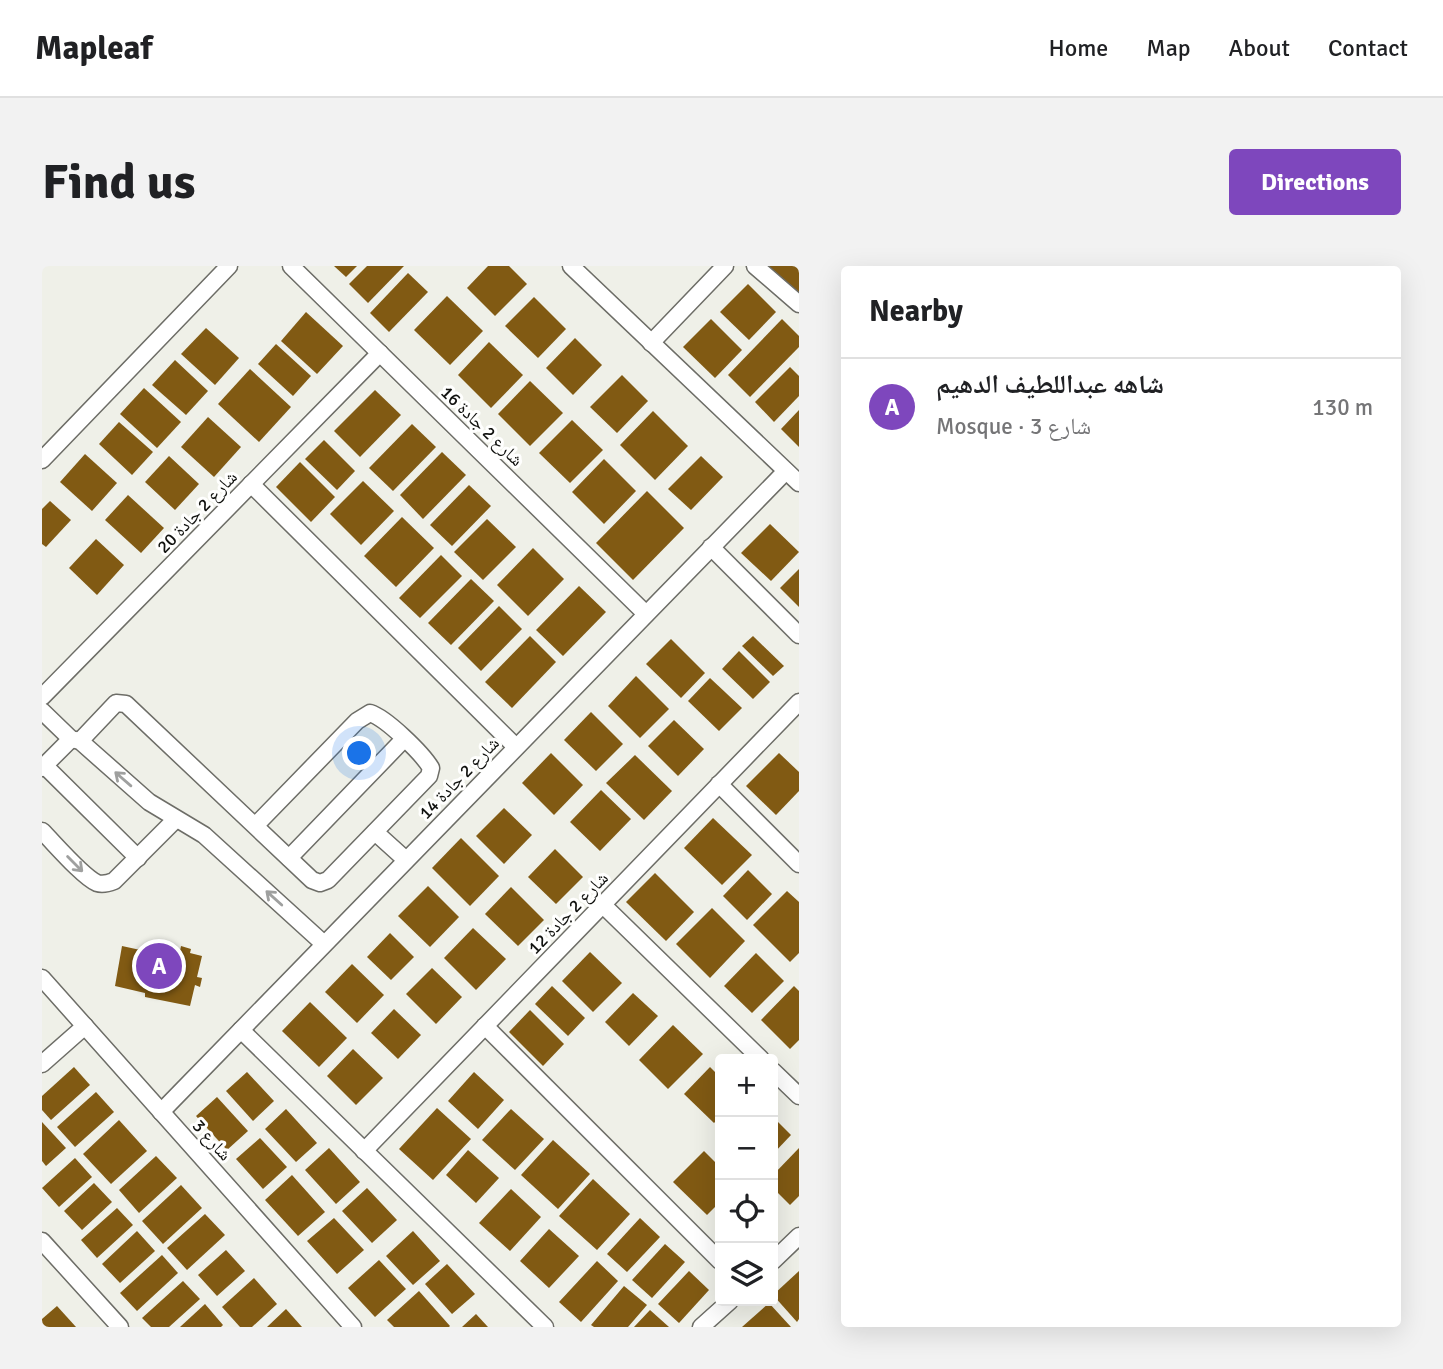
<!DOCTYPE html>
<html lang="en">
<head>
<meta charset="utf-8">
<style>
  :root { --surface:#fff; --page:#f2f2f2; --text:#202124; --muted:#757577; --line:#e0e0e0; --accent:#7e47bd }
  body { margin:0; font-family:Signika,"Noto Naskh Arabic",sans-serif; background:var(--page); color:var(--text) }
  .controls { position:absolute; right:21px; bottom:21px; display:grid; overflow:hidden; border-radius:7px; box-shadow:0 7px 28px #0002 }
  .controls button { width:63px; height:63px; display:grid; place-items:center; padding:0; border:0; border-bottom:2px solid var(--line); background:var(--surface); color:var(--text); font:35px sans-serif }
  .you { position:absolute; left:318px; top:488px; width:24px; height:24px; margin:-18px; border:5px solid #fff; border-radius:50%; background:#1a73e8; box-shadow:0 0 0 10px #1a73e833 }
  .badge { display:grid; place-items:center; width:46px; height:46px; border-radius:50%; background:var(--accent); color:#fff; font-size:23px; font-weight:700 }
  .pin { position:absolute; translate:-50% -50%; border:4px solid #fff; box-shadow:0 2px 7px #0006 }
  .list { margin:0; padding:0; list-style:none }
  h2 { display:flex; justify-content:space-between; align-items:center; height:91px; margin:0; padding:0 28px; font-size:30px }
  h2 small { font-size:23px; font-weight:400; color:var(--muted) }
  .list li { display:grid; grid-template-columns:46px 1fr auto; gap:21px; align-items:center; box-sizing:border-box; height:98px; padding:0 28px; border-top:2px solid var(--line) }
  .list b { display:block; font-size:26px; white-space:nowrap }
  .list p { margin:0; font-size:23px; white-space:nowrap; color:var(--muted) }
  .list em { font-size:23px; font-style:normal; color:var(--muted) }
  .icon { flex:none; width:38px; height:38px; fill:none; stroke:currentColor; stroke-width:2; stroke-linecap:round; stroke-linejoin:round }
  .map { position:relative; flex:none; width:757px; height:1061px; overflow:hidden; border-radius:7px }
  header { display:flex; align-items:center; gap:42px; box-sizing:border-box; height:98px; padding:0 35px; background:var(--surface); border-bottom:2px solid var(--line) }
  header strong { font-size:33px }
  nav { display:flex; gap:38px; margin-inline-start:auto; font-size:24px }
  .intro { display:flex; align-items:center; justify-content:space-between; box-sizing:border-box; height:168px; padding:0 42px }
  h1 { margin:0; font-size:49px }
  .button { padding:18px 32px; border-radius:7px; background:var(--accent); color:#fff; font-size:24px; font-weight:700 }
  main { display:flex; gap:42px; padding:0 42px }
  aside { flex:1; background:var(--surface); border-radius:7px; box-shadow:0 7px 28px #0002 }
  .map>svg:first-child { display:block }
</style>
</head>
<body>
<header>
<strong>Mapleaf</strong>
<nav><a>Home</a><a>Map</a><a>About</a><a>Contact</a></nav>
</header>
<div class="intro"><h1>Find us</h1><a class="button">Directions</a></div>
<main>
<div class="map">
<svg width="757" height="1061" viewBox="0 0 757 1061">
  <rect width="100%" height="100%" fill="#eff0e8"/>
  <g fill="#815a13">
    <path d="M292 0H315L304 11Z"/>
    <path d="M325 0H362L326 37 307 18Z"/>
    <path d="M446 0H467L485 18 453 50 425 22Z"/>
    <path d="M722 0H757V36Z"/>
    <path d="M366 7 386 26 347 66 328 47Z"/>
    <path d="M706 18 734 46 707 74 678 46Z"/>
    <path d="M405 30 441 65 408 99 372 64Z"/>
    <path d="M492 31 524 63 496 92 463 60Z"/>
    <path d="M264 46 301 80 275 108 239 75Z"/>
    <path d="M669 53 700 84 673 112 641 81Z"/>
    <path d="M740 53 757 70V81L708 131 686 109Z"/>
    <path d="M164 62 197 92 173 119 139 88Z"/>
    <path d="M533 72 560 99 531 129 504 102Z"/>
    <path d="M447 76 481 109 449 142 416 109Z"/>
    <path d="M234 78 269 110 251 130 216 98Z"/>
    <path d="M133 94 166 125 144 149 110 119Z"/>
    <path d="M748 101 757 110V130L732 156 713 136Z"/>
    <path d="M208 103 249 141 217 176 176 138Z"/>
    <path d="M580 109 606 135 575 167 548 141Z"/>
    <path d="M488 115 521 147 488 180 456 148Z"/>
    <path d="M102 122 139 156 115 182 78 148Z"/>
    <path d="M333 124 359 149 318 191 292 165Z"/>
    <path d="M757 144V181L739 163Z"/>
    <path d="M611 145 646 180 613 214 578 179Z"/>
    <path d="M166 151 199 181 172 211 139 181Z"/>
    <path d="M530 154 561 184 528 217 497 187Z"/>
    <path d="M77 156 111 186 90 209 57 178Z"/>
    <path d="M370 158 394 181 351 225 327 202Z"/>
    <path d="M282 174 313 205 295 224 263 193Z"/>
    <path d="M400 186 424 209 381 253 358 229Z"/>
    <path d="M43 188 75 217 50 245 18 216Z"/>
    <path d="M127 190 157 218 133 244 103 216Z"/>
    <path d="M659 190 681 211 649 244 626 223Z"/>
    <path d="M562 193 594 225 562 258 530 226Z"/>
    <path d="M258 196 293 231 269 256 234 221Z"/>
    <path d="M321 215 352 245 319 279 288 248Z"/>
    <path d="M427 219 449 240 410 280 388 259Z"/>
    <path d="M605 225 642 262 591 314 554 277Z"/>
    <path d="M86 229 122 262 99 287 63 254Z"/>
    <path d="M8 235 29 254 4 281 0 278V243Z"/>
    <path d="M360 251 392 282 354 321 322 290Z"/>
    <path d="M445 253 474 281 441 314 412 286Z"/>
    <path d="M728 258 757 286 729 315 699 287Z"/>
    <path d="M54 273 82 299 55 329 27 302Z"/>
    <path d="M491 282 522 313 486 350 455 319Z"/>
    <path d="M399 289 420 310 378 352 357 332Z"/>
    <path d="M757 303V341L738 322Z"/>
    <path d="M429 313 452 335 409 379 386 357Z"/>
    <path d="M537 320 564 346 521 390 494 364Z"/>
    <path d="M457 340 480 363 439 405 416 382Z"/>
    <path d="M488 370 514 396 470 442 443 416Z"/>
    <path d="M711 370 742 400 731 410 700 380Z"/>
    <path d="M629 373 663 407 639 432 604 398Z"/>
    <path d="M697 385 728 416 711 433 680 403Z"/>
    <path d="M594 410 627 443 598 472 566 440Z"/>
    <path d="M668 412 700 442 677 465 646 435Z"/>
    <path d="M549 446 581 478 554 505 522 474Z"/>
    <path d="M632 454 662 483 636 510 606 480Z"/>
    <path d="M509 487 541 519 512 549 480 517Z"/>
    <path d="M737 487 757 506V525L734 549 704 520Z"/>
    <path d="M593 489 630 525 602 554 564 517Z"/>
    <path d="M559 524 589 553 558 585 528 556Z"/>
    <path d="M462 542 490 569 462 598 434 570Z"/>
    <path d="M671 552 710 589 680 619 642 582Z"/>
    <path d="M419 572 457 610 428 640 390 602Z"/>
    <path d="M513 583 541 611 514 638 486 611Z"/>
    <path d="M706 604 730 628 705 654 681 630Z"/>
    <path d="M613 607 652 646 624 675 584 636Z"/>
    <path d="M386 620 417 651 388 681 356 650Z"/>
    <path d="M469 621 502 654 476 680 443 648Z"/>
    <path d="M745 625 757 636V687L748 696 711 659Z"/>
    <path d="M670 642 703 675 668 712 634 678Z"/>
    <path d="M431 662 464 693 434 724 402 692Z"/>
    <path d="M348 667 372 691 349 714 325 691Z"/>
    <path d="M80 680 126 690 127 682 138 685 139 680 149 683 148 687 160 690 155 711 160 712 158 721 153 719 148 740 103 731V727L73 720Z"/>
    <path d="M548 686 580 717 551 746 520 715Z"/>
    <path d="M714 687 742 715 710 747 682 720Z"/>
    <path d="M310 698 342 729 315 757 283 726Z"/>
    <path d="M390 702 420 731 394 758 364 728Z"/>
    <path d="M510 720 543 752 526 770 493 738Z"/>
    <path d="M752 720 757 725V774L748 783 719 754Z"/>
    <path d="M591 727 616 750 587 780 563 756Z"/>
    <path d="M268 736 305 772 277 801 240 765Z"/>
    <path d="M352 743 379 769 356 793 329 767Z"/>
    <path d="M488 744 522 778 501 800 467 766Z"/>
    <path d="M631 759 661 788 626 823 597 794Z"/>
    <path d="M311 783 341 812 314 839 285 810Z"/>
    <path d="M32 801 48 819 9 854 0 844V830Z"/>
    <path d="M668 801 678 811V851L672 857 642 828Z"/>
    <path d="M205 806 232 835 211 855 184 825Z"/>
    <path d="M432 806 462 834 436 863 406 835Z"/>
    <path d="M54 826 72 846 33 881 15 861Z"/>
    <path d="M175 831 206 865 185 884 154 850Z"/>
    <path d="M395 842 429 873 391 914 357 883Z"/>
    <path d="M244 843 275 877 254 896 223 863Z"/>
    <path d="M469 843 502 873 473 904 440 874Z"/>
    <path d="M731 851 749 869 731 888Z"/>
    <path d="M77 854 105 885 69 918 41 888Z"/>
    <path d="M0 856 24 882 4 900 0 895Z"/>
    <path d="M218 872 245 901 221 923 194 893Z"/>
    <path d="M511 874 548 908 516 943 479 909Z"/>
    <path d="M287 882 318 916 294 938 263 904Z"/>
    <path d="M757 882V930L748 939 731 922V909Z"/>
    <path d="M426 884 457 912 434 937 404 909Z"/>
    <path d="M662 885 678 901V936L665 949 631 916Z"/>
    <path d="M114 890 135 912 97 947 77 924Z"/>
    <path d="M33 892 50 911 17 941 0 922Z"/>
    <path d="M250 909 283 946 256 970 223 934Z"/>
    <path d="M551 913 588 948 555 984 517 950Z"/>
    <path d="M52 917 70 936 40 964 22 945Z"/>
    <path d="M139 919 160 942 121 978 100 955Z"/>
    <path d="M325 922 355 954 330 977 300 945Z"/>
    <path d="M469 923 499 951 468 985 437 957Z"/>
    <path d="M75 942 91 959 55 992 39 974Z"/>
    <path d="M163 948 183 969 145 1004 125 982Z"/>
    <path d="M292 952 322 984 295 1008 265 975Z"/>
    <path d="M598 952 618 971 585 1006 565 988Z"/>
    <path d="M507 963 537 990 507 1022 478 995Z"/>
    <path d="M95 965 113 985 78 1017 60 998Z"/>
    <path d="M371 965 398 995 371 1019 344 990Z"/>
    <path d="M623 978 643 996 610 1032 590 1014Z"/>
    <path d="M184 984 203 1005 175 1030 156 1009Z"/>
    <path d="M120 989 136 1007 95 1045 78 1027Z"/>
    <path d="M337 994 364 1023 333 1051 306 1022Z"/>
    <path d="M555 995 576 1015 539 1056 517 1036Z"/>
    <path d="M405 998 433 1028 410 1048 383 1018Z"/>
    <path d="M647 1005 667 1024 637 1057 616 1038Z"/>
    <path d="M757 1005V1053L755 1056 731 1029Z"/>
    <path d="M212 1012 235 1038 210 1061H198L180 1041Z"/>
    <path d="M141 1015 158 1033 127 1061H109L100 1052Z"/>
    <path d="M582 1020 605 1039 586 1061H552L549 1059Z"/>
    <path d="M377 1025 408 1060 407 1061H352L345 1054Z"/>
    <path d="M727 1037 749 1061H700Z"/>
    <path d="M163 1038 181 1059 179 1061H138Z"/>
    <path d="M15 1040 34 1061H0V1053Z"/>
    <path d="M244 1043 260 1061H225Z"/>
    <path d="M608 1044 627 1061H592Z"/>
    <path d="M434 1048 446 1061H420Z"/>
  </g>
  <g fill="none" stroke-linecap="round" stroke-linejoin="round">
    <defs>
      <g id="minor">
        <path d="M249 0 604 348"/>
        <path d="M529 0 757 217"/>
        <path d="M713 0 757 38"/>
        <path d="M609 77 683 0"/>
        <path d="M0 194 187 0"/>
        <path d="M209 218 474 481"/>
        <path d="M669 281 757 369"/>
        <path d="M0 431 338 87"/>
        <path d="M0 445 29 473 38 475 107 536 162 569 282 678"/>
        <path d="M38 475 74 437 84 438 270 614 278 617 286 614 387 510 389 502C380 487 344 452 328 447L315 455 213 560"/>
        <path d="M2 499 96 592"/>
        <path d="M0 502 29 473"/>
        <path d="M677 518 757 598"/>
        <path d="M0 565C12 577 41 611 55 617 61 619 67 617 72 615L134 553"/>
        <path d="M333 566 364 594"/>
        <path d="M247 592 362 473"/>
        <path d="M561 639 719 793"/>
        <path d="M0 712 311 1061"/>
        <path d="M443 760 678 995"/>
        <path d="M199 764 503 1061"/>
        <path d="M0 798 43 760"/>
        <path d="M731 805 757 830"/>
        <path d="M119 846 744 205"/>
        <path d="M322 885 757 436"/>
        <path d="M0 975 78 1061"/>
        <path d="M731 995 757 970"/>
        <path d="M659 1061 688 1035"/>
      </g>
    </defs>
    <use href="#minor" stroke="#6d6d67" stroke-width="19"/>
    <use href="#minor" stroke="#fff" stroke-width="16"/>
  </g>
  <defs><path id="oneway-shaft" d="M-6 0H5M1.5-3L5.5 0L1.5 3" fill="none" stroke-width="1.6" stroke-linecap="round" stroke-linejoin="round" transform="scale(1.75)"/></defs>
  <g stroke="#9fa09f">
    <use href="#oneway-shaft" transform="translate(81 513) rotate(-139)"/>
    <use href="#oneway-shaft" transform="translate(33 598) rotate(45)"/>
    <use href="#oneway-shaft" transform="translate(232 632) rotate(-138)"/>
  </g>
  <g text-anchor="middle" stroke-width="6" stroke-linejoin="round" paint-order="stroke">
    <g font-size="18" fill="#10110e" stroke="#fffffe">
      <text transform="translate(440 160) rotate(44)" y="6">شارع 2 جادة 16</text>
      <text transform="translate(155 246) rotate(-46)" y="6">شارع 2 جادة 20</text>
      <text transform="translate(417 512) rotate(-46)" y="6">شارع 2 جادة 14</text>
      <text transform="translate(526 647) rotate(-46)" y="6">شارع 2 جادة 12</text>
      <text transform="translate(170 874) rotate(48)" y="6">شارع 3</text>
    </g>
  </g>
</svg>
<div class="controls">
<button>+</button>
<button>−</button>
<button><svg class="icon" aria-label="locate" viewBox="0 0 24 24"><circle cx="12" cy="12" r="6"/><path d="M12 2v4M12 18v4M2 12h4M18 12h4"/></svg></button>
<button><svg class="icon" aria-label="layers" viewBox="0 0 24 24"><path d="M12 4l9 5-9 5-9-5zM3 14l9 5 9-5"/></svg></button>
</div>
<div class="you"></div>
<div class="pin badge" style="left:117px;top:700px">A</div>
</div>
<aside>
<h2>Nearby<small></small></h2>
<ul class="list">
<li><span class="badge">A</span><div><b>شاهه عبداللطيف الدهيم</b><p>Mosque · شارع 3</p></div><em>130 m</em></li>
</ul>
</aside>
</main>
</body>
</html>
